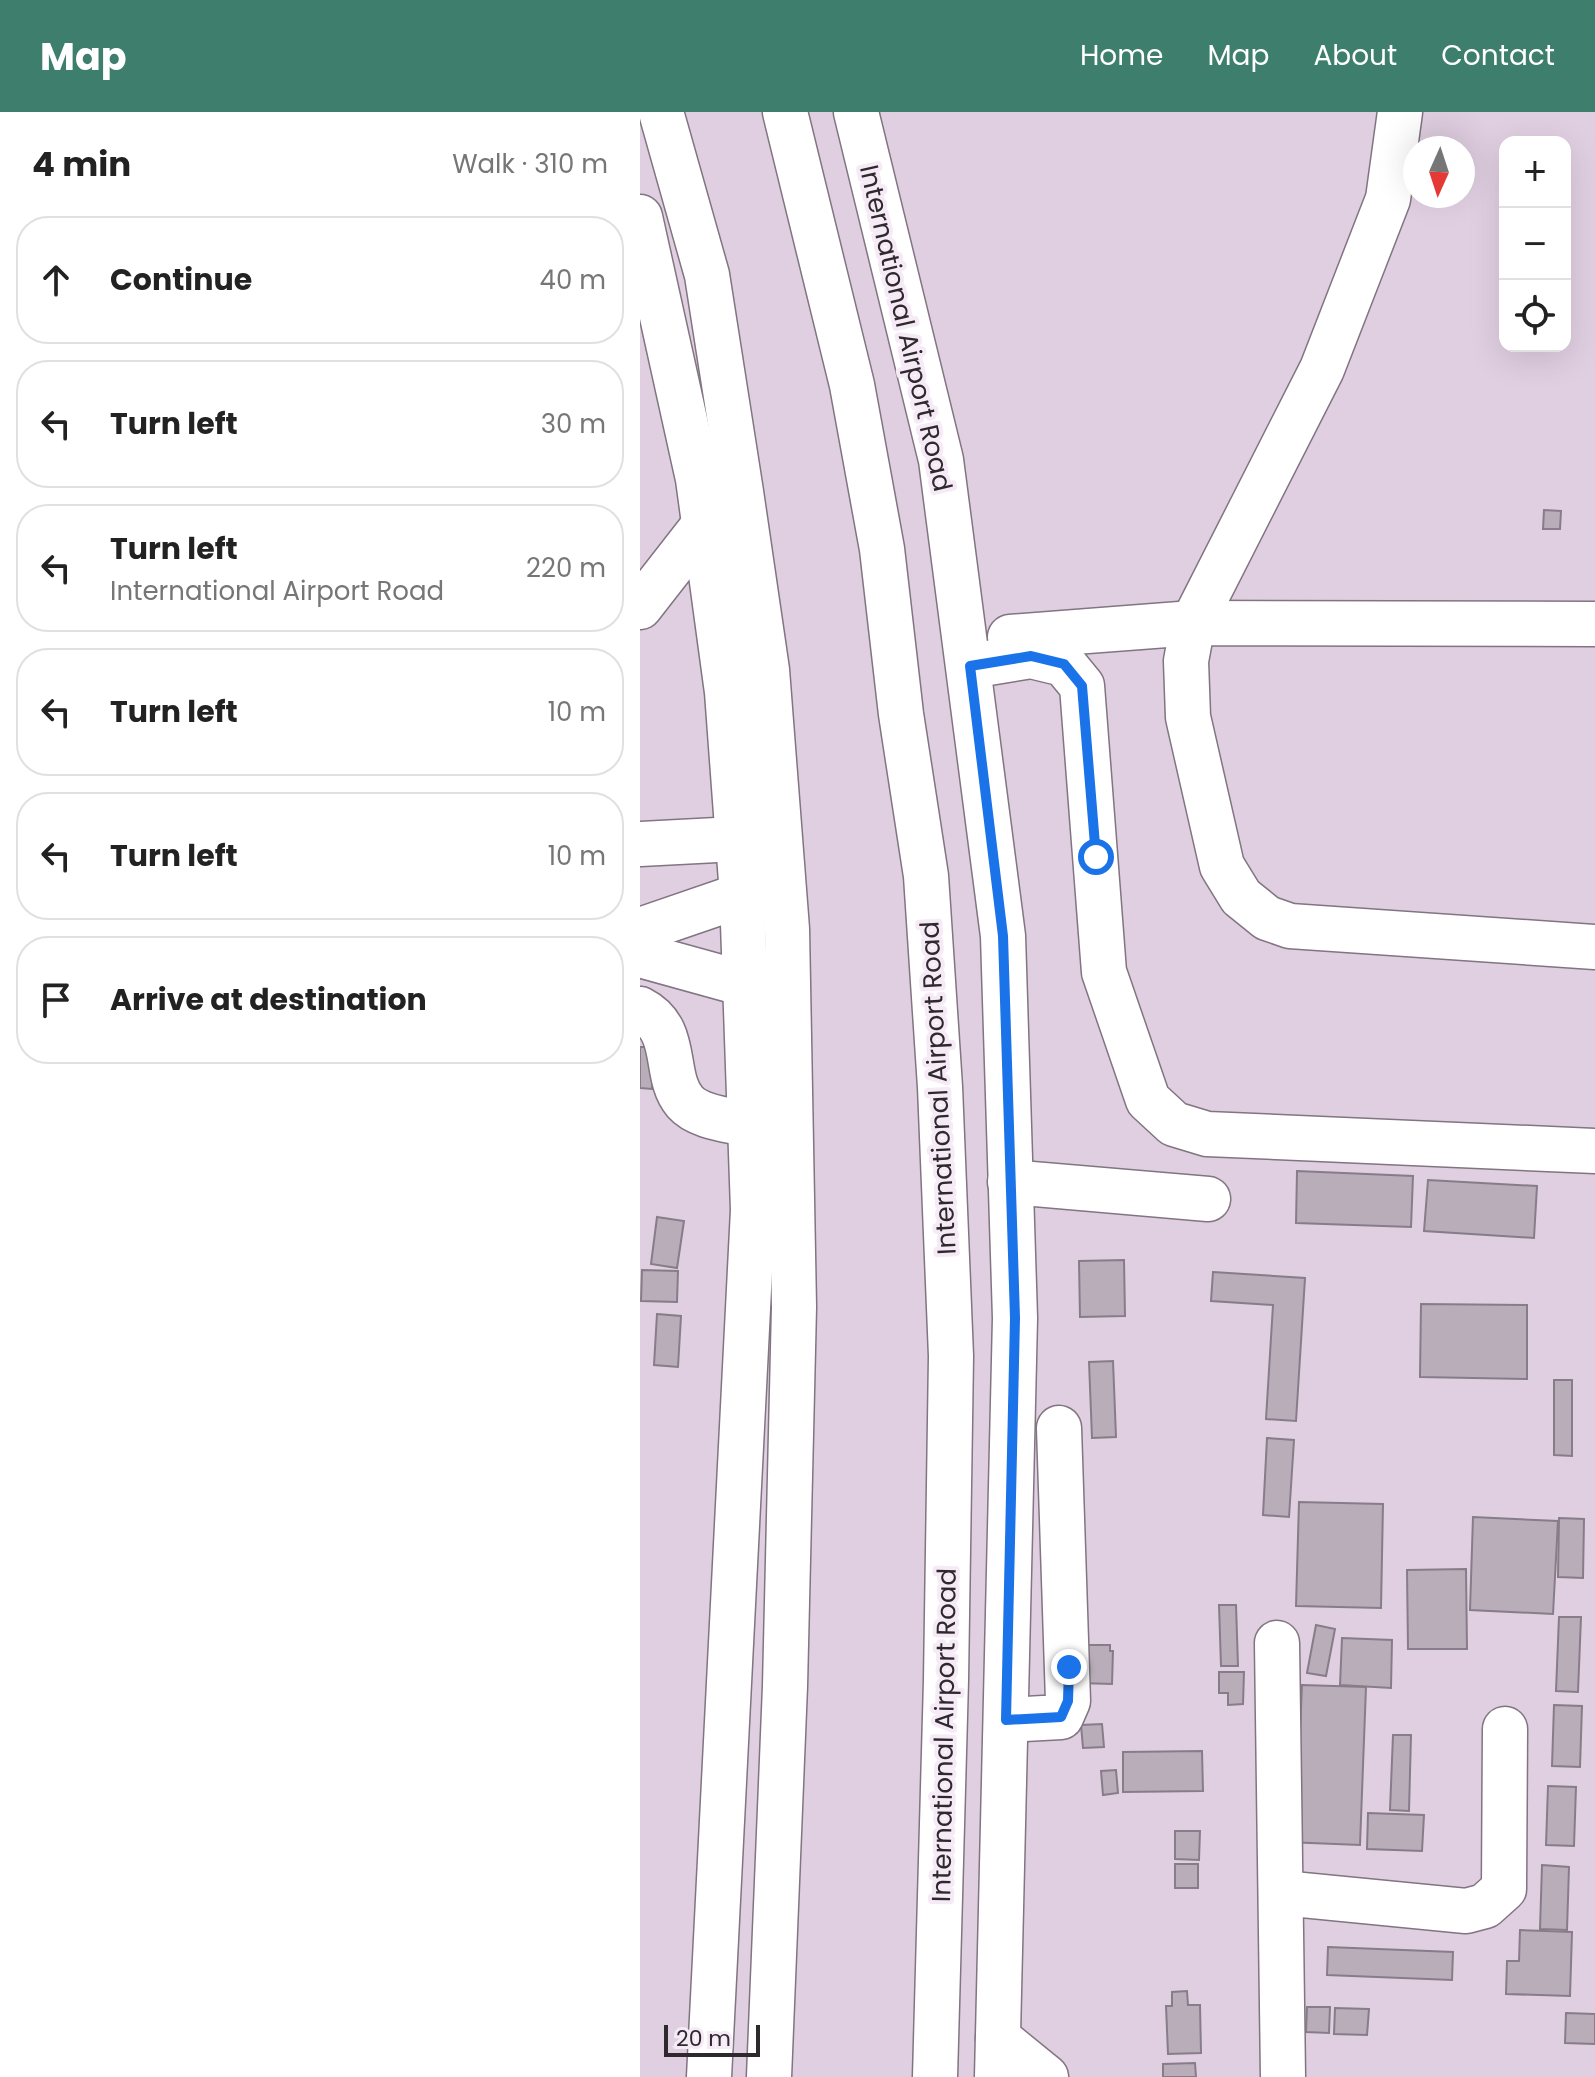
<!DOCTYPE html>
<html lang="en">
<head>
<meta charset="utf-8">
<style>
  :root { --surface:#fff; --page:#f6f6f6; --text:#222; --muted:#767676; --line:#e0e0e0; --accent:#3d7e6d }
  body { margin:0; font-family:Poppins,sans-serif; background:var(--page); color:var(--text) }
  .controls { position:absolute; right:24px; top:24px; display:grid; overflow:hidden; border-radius:16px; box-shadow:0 8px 32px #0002 }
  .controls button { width:72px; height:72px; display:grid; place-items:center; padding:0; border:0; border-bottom:2px solid var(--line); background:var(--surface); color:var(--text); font:40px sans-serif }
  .compass { position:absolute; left:763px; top:24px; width:72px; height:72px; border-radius:50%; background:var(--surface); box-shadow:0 8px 32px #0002; rotate:183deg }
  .scale { position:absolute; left:24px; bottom:20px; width:96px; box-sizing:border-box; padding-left:8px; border:4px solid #2d292d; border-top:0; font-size:22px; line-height:28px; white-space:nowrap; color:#2d292d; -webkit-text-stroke:6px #f5eaf6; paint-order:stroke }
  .stop { position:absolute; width:24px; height:24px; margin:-18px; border:6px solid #1a73e8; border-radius:50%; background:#fff }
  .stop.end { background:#1a73e8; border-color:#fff; box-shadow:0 2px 8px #0008 }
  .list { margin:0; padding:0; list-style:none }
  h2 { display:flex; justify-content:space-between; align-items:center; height:104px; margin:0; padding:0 32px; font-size:34px }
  h2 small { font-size:26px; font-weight:400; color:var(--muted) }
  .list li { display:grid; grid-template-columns:52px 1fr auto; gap:24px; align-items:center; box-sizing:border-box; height:128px; margin:0 16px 16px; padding:0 16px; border:2px solid var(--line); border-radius:32px }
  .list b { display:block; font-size:30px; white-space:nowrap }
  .list p { margin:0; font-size:26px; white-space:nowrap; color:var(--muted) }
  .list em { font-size:26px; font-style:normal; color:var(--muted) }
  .icon { flex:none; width:44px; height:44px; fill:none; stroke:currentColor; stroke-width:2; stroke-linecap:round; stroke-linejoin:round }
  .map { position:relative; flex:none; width:955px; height:1965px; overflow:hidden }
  header { display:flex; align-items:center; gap:48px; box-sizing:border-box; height:112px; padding:0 40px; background:var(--accent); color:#fff }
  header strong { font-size:38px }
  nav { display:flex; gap:44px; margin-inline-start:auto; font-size:28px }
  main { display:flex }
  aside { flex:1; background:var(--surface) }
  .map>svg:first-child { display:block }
</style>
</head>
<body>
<header>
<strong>Map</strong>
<nav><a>Home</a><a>Map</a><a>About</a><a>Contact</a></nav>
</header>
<main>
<aside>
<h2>4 min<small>Walk · 310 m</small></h2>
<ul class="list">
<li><svg class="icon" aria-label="ahead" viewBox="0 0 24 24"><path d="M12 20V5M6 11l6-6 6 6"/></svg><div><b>Continue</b></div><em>40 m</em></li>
<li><svg class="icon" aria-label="left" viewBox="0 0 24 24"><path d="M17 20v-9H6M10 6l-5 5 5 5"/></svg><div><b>Turn left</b></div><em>30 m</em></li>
<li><svg class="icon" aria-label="left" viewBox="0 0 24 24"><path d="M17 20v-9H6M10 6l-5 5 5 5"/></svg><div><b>Turn left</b><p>International Airport Road</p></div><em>220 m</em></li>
<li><svg class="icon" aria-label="left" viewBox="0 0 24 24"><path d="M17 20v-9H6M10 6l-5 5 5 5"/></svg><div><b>Turn left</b></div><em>10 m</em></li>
<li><svg class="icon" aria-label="left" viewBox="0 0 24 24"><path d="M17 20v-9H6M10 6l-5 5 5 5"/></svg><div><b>Turn left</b></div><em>10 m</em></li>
<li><svg class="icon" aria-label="arrive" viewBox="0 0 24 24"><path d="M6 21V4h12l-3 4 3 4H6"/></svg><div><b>Arrive at destination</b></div></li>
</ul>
</aside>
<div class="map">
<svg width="955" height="1965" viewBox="0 0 955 1965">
  <rect width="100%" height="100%" fill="#e8dce8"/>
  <path fill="#e0cfe1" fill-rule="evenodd" d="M0 0H955V1965H0ZM865 30H925V234H865ZM775 36H823V84H775Z"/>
  <g fill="#b8adb9" stroke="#877d88" stroke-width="2">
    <path d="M904 398 921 399 920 417H903Z"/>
    <path d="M0 935H13L12 977 0 976Z"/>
    <path d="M657 1059 773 1064 771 1115 656 1111Z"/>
    <path d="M788 1068 897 1074 894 1126 784 1119Z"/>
    <path d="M17 1105 44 1109 37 1156 11 1152Z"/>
    <path d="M484 1148 485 1204 440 1205 439 1149Z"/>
    <path d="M2 1158 38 1159 37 1190 1 1189Z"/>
    <path d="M573 1160 665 1166 656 1309 626 1307 633 1193 571 1189Z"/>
    <path d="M781 1192 887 1193V1267L780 1265Z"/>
    <path d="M17 1202 41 1204 38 1255 14 1253Z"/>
    <path d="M473 1249 476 1325 452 1326 449 1250Z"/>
    <path d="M914 1268H932V1344L914 1343Z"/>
    <path d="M627 1326 654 1328 649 1405 623 1403Z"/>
    <path d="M659 1390 743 1392 741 1496 656 1494Z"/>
    <path d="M833 1405 918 1409 913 1502 830 1498Z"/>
    <path d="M919 1406 944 1407 943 1466 918 1465Z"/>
    <path d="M826 1457 827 1537H768L767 1458Z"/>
    <path d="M579 1493H596L598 1554H581Z"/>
    <path d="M919 1505H941L938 1580 916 1579Z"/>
    <path d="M676 1513 695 1517 686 1564 667 1561Z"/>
    <path d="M702 1526 752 1528 751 1576 700 1573Z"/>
    <path d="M438 1533H470V1539H473L472 1572 438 1571Z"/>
    <path d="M579 1560H604L603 1592 588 1593V1581H579Z"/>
    <path d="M662 1573 726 1575 720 1733 646 1730 657 1695Z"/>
    <path d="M914 1593 942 1594 940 1655 912 1654Z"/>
    <path d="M462 1612 464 1635 443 1636 441 1613Z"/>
    <path d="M753 1623H771L769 1699 750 1698Z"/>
    <path d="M562 1639 563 1679 483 1680V1640Z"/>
    <path d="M476 1658 478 1681 463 1683 461 1659Z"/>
    <path d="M908 1674 936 1675 934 1734 906 1733Z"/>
    <path d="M728 1701 784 1703 782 1739 727 1737Z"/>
    <path d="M535 1719H560L559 1748 535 1747Z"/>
    <rect x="535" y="1752" width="23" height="24"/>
    <path d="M902 1753 929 1755 927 1818 900 1817Z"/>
    <path d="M880 1818 932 1820 930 1884 866 1882 867 1849H879Z"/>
    <path d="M688 1835 813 1840 812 1868 687 1863Z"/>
    <path d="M547 1879 548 1893H560L561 1941 528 1942 526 1894H532V1880Z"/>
    <path d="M667 1895H690L689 1921 666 1920Z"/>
    <path d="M695 1896 729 1897 727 1923 694 1922Z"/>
    <path d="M926 1901 955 1902V1932L925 1931Z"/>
    <path d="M555 1951 556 1965H523V1952Z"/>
  </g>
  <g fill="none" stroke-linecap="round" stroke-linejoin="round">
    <defs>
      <g id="minor">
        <path d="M760 0 748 87 682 257 553 511 546 549 548 605 582 754 601 785 627 806 650 814 955 835"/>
        <path d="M0 495 64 413"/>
        <path d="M370 525 553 511 955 512"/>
        <path d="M330 554 391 544 424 552 442 574 464 860 508 988 534 1012 567 1022 955 1039"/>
        <path d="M0 732 96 727"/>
        <path d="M0 818 102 783"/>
        <path d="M0 843 105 872"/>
        <path d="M0 897C41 918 22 963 45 990 59 1006 91 1008 110 1013"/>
        <path d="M370 1070 568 1087"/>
        <path d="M637 1531 643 1965"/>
        <path d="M366 1608 421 1605 428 1589 419 1316"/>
        <path d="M642 1781 826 1799 845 1794 864 1777 865 1617"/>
        <path d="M358 1926 406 1965"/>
      </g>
      <g id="major">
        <path d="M216 0 301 348 363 824 375 1206 357 1965"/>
        <path d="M0 105 58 367 87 580 102 783 113 1098 69 1965"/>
      </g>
      <g id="highway">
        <path d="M21 0 67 163 101 380 127 558 147 817 154 1195 145 1574 129 1965"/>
        <path d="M145 0 212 273 242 437 261 602 286 764 300 975 311 1244 306 1568 295 1965"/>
      </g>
    </defs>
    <use href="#minor" stroke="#807580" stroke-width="47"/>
    <use href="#major" stroke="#807580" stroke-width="47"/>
    <use href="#highway" stroke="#807580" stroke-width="47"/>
    <use href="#minor" stroke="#fff" stroke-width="44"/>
    <use href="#major" stroke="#fff" stroke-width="44"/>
    <use href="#highway" stroke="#fff" stroke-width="44"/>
  </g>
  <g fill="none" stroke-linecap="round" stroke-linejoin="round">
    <path stroke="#1a73e8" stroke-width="10" d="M429 1555 428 1589 421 1605 366 1608 375 1206 363 824 330 554 391 544 424 552 442 574 456 745"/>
  </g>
  <g text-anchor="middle" stroke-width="8" stroke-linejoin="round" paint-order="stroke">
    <g font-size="26" fill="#2d292d" stroke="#f5eaf6">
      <text transform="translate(266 216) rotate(77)" y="9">International Airport Road</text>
      <text transform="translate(298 976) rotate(-93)" y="9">International Airport Road</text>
      <text transform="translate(304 1623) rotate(-89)" y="9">International Airport Road</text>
    </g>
  </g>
</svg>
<div class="controls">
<button>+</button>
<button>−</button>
<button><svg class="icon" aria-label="locate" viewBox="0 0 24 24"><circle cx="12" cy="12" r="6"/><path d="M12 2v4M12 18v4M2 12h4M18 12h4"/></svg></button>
</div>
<svg class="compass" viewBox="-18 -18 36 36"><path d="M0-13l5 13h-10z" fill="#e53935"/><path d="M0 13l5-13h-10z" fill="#767676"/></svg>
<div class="scale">20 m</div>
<div class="stop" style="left:456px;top:745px"></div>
<div class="stop end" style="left:429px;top:1555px"></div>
</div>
</main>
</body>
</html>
